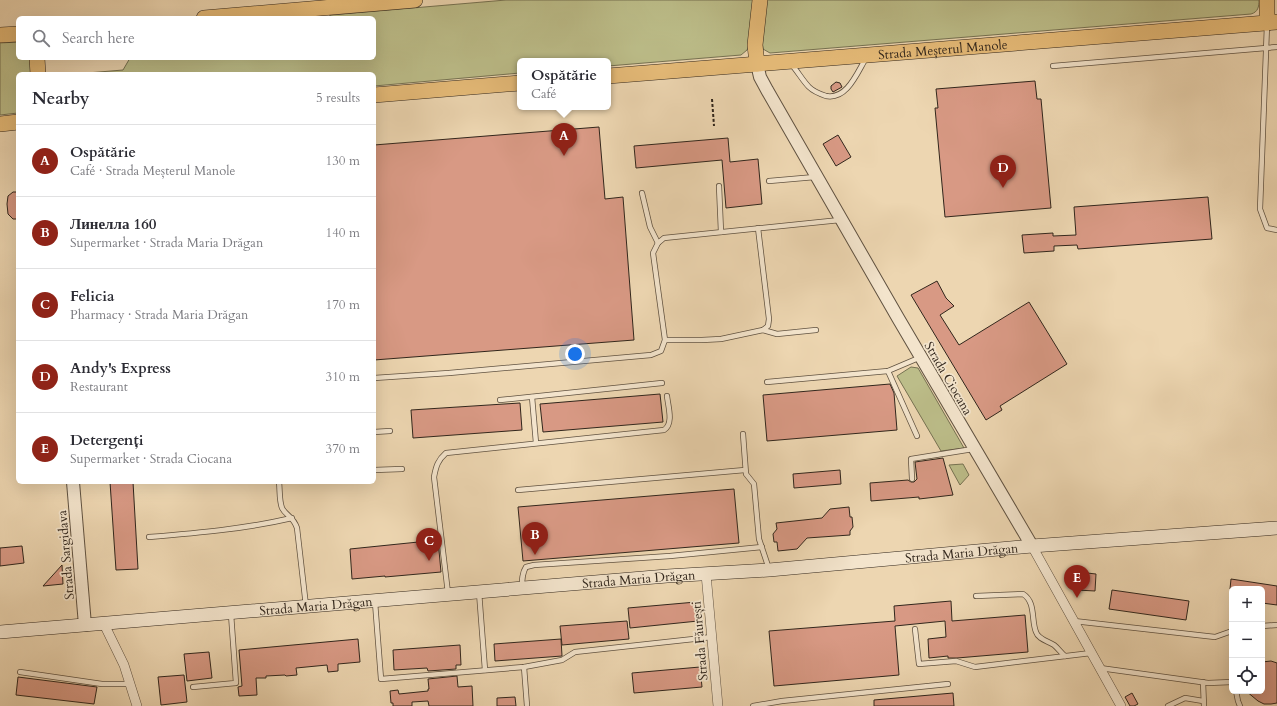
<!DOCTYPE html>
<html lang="en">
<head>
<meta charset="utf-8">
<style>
  :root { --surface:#fff; --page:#f2f2f3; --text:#2b2b33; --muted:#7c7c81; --line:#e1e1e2; --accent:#8f2418 }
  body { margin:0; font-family:Cardo,serif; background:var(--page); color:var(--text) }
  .controls { position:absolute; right:12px; bottom:12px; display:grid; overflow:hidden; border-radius:6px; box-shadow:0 4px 16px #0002 }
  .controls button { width:36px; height:36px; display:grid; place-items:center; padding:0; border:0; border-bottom:1px solid var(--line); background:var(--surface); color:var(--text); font:20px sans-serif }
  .you { position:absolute; left:575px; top:354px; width:14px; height:14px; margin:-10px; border:3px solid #fff; border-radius:50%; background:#1a73e8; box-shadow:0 0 0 6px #1a73e833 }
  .badge { display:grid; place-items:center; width:26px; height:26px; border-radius:50%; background:var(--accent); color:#fff; font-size:13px; font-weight:700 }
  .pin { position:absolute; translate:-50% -33px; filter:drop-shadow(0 1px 2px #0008) }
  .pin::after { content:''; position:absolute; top:21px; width:14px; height:12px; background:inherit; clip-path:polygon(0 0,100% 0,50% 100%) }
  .popup { position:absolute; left:517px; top:58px; width:94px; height:52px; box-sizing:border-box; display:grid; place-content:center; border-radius:6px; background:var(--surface); filter:drop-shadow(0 1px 3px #0005); font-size:13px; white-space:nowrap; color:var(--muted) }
  .popup b { font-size:15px; color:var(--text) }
  .popup::after { content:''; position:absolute; left:50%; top:100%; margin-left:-8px; border:8px solid transparent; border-top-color:var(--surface) }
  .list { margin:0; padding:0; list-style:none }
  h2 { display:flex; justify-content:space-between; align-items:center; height:52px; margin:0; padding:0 16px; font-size:17px }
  h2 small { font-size:13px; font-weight:400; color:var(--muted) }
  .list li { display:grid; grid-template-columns:26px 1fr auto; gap:12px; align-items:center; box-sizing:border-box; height:72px; padding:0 16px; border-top:1px solid var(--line) }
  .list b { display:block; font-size:15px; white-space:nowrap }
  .list p { margin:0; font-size:13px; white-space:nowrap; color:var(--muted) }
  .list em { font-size:13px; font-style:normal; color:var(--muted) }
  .icon { flex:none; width:22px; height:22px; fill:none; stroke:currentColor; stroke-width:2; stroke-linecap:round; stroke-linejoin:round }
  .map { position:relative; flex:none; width:1277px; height:706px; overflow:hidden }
  .search { position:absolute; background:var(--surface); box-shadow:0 4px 16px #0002; left:16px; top:16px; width:360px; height:44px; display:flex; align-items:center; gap:10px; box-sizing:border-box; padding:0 14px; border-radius:6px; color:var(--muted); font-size:15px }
  .panel { position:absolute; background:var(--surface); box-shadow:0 4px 16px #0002; left:16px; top:72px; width:360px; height:412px; border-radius:6px }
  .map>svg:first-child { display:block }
</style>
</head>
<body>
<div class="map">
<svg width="1277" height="706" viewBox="0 0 1277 706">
  <rect width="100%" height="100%" fill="#edd6b1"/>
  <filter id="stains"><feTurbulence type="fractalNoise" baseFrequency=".005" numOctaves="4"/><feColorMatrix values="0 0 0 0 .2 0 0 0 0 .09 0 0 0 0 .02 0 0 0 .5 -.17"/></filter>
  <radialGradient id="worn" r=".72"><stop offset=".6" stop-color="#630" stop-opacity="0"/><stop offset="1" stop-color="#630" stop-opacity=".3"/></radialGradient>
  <g fill="#bcbd89" stroke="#767252">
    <path d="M506 0H753L749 46 747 50 741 55 608 66V61H520V73L374 86V74H75L123 70 130 58H374V18H326L331 15Z"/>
    <path d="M766 0H1259C1259 7 1258 12 1251 14L770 53 763 49 762 40Z"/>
    <path d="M18 42V58H30L31 74H18V113L0 115V43Z"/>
    <path d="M911 367 918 368 964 448 941 451 897 376Z"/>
    <path d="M963 464 969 475 960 485 949 465Z"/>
  </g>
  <g fill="#d89984" stroke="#31261c">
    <path d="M1035 81 1037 99H1041L1051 208 945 217 935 108H938L936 89Z"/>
    <path d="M836 82 840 83 842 87 833 92 831 89V86Z"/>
    <path d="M599 127 605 199 623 197 634 340 374 360V145Z"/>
    <path d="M838 135 851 157 836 166 823 144Z"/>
    <path d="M728 138 730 162 758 159 762 204 726 208 722 160 636 168 634 146Z"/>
    <path d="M13 192H18V219H13L8 214 7 204 8 196Z"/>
    <path d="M1208 197 1212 239 1078 249 1077 245 1054 246V251L1024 253 1022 235 1053 233V236L1076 235 1074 207Z"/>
    <path d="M937 281 946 298 954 306 940 315 959 345 1029 302 1067 364 1000 406 1002 410 986 420 911 295Z"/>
    <path d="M890 384 894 393 897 430 767 441 763 395Z"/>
    <path d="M660 394 663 422 543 432 540 404Z"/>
    <path d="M520 403 522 430 413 438 411 410Z"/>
    <path d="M943 458 953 495 919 499V497L871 501 870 483 908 480 911 482H914L917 479 915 462Z"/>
    <path d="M840 470 841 484 794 488 793 474Z"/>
    <path d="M110 482H133L138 569 116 570Z"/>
    <path d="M734 489 739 543 523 561 518 507Z"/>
    <path d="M849 507 850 517H852L853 527 850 531V535L807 538 797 549 778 551 777 542H774L773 534 777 529 776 523 822 518 830 509Z"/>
    <path d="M438 540 441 572 385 577V576L352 579 350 549Z"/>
    <path d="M22 546 24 563 0 566V548Z"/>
    <path d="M62 565 63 584 43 586Z"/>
    <path d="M1078 572 1096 574 1095 591 1077 590Z"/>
    <path d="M1231 579 1277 586V605L1262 603V589H1230Z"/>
    <path d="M1112 590 1189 601 1186 620 1109 609Z"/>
    <path d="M951 601 952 621 1025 615 1028 652 957 658H948V656L929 658 928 639 946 637 945 621 895 626 899 675 774 686 769 631 895 621 894 606Z"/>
    <path d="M696 602 698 621 630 628 628 608Z"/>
    <path d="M627 621 629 639 562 645 560 626Z"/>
    <path d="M358 639 360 662 338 664V671L328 672 327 665 296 668 297 675 286 676 285 675 266 676V678H256L257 695 239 696 238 687 242 686 239 650Z"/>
    <path d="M561 639 562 656 495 661 494 644Z"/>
    <path d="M460 645 461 665H456V669L428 671 427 668 394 670 393 650Z"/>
    <path d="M209 652 212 678 187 681 184 654Z"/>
    <path d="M1271 661 1277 663V703L1271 704H1264L1258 701 1246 691H1262V662Z"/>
    <path d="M700 667 702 687 634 693 632 673Z"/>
    <path d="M184 675 187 702 161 705 158 677Z"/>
    <path d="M457 676 458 687 472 686 473 706H429L428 701 412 702V706H393V703H391L390 691 398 690 399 694 428 691V689H429L428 679Z"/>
    <path d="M18 677 97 687 94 704 16 695Z"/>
    <path d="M953 693 954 706H874V700Z"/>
    <path d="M1132 693 1138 704 1134 706H1130L1125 697Z"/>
    <path d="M515 697 516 706H497V698Z"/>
  </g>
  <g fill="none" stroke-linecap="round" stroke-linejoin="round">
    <defs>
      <g id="service">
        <path d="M1267 25 1260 209 1267 228 1277 230"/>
        <path d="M792 65C798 72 803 81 809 87 814 92 820 94 826 96 847 100 857 73 866 58"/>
        <path d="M1053 66 1277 47"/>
        <path d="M769 181 815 177"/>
        <path d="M719 186 721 232"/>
        <path d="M642 193 650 227 658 243"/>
        <path d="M763 330 777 334 816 330"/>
        <path d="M665 340H702L721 339 763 330 768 326 769 319 758 228"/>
        <path d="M888 371 917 436"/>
        <path d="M374 378 449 373 651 355 661 351 665 340 653 253 658 243 664 238 840 220"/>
        <path d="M767 382 888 371 921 357"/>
        <path d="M532 397 536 443"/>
        <path d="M500 400 662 383"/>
        <path d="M374 432 390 431"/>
        <path d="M743 434 746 474 754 484 759 539 769 569"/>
        <path d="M374 470 402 469"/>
        <path d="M912 479 911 459 973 449"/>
        <path d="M279 482C280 490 279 500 282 508 286 516 293 516 297 528L306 606"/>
        <path d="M518 490 745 470"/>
        <path d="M149 537C197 533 245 529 292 518"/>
        <path d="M522 587C522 580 522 573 526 567L534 565 670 556 762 547"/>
        <path d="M479 592 485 670"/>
        <path d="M448 593 434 477C436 466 438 460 446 453L664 430C674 424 668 406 667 396"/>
        <path d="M976 596 1023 594C1036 602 1031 620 1036 632 1038 639 1048 641 1054 645 1058 648 1061 653 1065 656"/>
        <path d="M375 602 381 679 524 667 562 660 575 652 712 637"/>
        <path d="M1074 621 1215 637 1232 631"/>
        <path d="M1262 626 1277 625"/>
        <path d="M915 629 919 664 956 661 975 667 1091 653"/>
        <path d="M524 667 527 706"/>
        <path d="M1100 668 1208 683 1232 682"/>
        <path d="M20 672 102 684H131"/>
        <path d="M1203 682 1204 706"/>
        <path d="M193 687 236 683 231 614"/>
        <path d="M1236 691 1238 701 1240 706"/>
        <path d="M753 706 782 701 948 684"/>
        <path d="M1168 706 1185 698 1203 701"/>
      </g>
      <g id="minor">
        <path d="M1032 546 1121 706"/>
        <path d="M706 574 718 706"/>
        <path d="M104 624 124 665 137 706"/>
      </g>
      <g id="tertiary">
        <path d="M757 64 760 77 767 90 898 318 1032 546"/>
        <path d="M73 482 85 625"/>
      </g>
      <g id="secondary">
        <path id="s1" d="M0 632 667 576 769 570 1032 546 1277 528"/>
      </g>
      <g id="primary">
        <path d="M1267 0V23"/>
        <path d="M204 18 415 0"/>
        <path d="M0 35 18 34"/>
        <path d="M37 58 38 74"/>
        <path d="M757 64 755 45 760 0"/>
        <path id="s2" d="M608 76 1277 22"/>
        <path d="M374 95 520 83"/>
        <path d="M0 124 18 122"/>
      </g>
    </defs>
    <use href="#service" stroke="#605241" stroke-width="6"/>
    <use href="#minor" stroke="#605241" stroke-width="10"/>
    <use href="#tertiary" stroke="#605241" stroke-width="14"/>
    <use href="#secondary" stroke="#31261c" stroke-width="14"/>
    <use href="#primary" stroke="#31261c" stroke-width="16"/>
    <path stroke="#31261c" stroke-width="2" stroke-dasharray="3 2" stroke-linecap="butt" d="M712 99 714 126"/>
    <use href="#service" stroke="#f3e4cc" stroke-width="4.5"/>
    <use href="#minor" stroke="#f3e4cc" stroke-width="9"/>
    <use href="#tertiary" stroke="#f3e4cc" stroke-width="12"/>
    <use href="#secondary" stroke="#f3e4cc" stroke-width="13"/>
    <use href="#primary" stroke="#e6bb78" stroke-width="15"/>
  </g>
  <g text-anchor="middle" stroke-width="3.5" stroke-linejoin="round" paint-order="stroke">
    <g font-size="13" fill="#31261c" stroke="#f3e4cc">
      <text dy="5" stroke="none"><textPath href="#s2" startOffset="336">Strada Meșterul Manole</textPath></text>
      <text transform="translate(949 378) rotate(60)" y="5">Strada Ciocana</text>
      <text dy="5" stroke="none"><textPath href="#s1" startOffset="965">Strada Maria Drăgan</textPath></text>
      <text transform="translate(65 555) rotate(-95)" y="5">Strada Sargidava</text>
      <text dy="5" stroke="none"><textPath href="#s1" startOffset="641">Strada Maria Drăgan</textPath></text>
      <text dy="5" stroke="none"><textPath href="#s1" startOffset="317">Strada Maria Drăgan</textPath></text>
      <text transform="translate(699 641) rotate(-95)" y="5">Strada Făurești</text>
    </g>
  </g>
  <rect width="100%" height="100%" filter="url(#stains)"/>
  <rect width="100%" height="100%" fill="url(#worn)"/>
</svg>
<div class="controls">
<button>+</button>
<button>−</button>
<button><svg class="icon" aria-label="locate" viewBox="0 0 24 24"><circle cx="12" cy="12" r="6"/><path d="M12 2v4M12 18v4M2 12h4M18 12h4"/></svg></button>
</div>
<div class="you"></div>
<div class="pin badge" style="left:564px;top:156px">A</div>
<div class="popup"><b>Ospătărie</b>Café</div>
<div class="pin badge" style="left:535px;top:555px">B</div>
<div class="pin badge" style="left:429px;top:561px">C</div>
<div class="pin badge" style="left:1003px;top:188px">D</div>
<div class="pin badge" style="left:1077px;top:598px">E</div>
<div class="search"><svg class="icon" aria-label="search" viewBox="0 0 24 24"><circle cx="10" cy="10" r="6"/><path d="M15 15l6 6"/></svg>Search here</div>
<section class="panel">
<h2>Nearby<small>5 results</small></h2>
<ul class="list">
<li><span class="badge">A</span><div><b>Ospătărie</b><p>Café · Strada Meșterul Manole</p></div><em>130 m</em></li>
<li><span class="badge">B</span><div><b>Линелла 160</b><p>Supermarket · Strada Maria Drăgan</p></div><em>140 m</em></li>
<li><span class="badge">C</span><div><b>Felicia</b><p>Pharmacy · Strada Maria Drăgan</p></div><em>170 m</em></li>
<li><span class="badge">D</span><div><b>Andy's Express</b><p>Restaurant</p></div><em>310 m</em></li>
<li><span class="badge">E</span><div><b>Detergenți</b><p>Supermarket · Strada Ciocana</p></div><em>370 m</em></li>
</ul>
</section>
</div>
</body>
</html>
